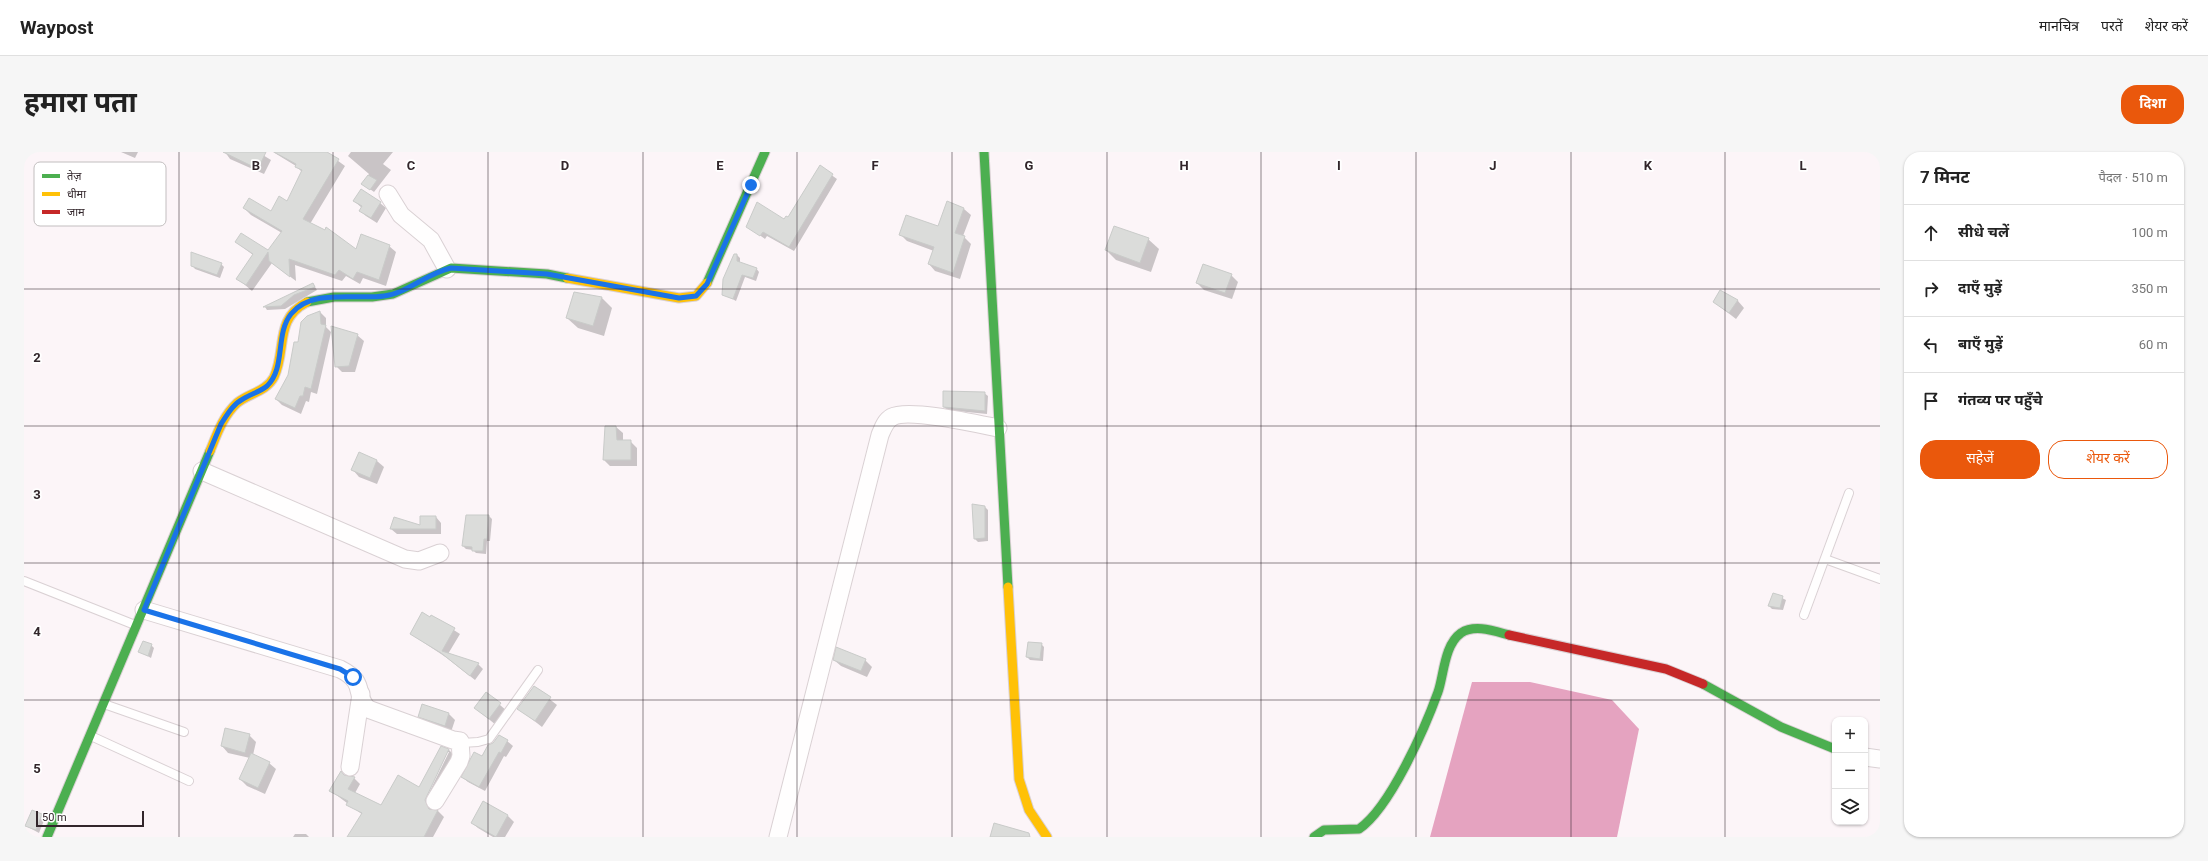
<!DOCTYPE html>
<html lang="hi">
<head>
<meta charset="utf-8">
<style>
  :root { --surface:#fff; --page:#f6f6f6; --text:#222; --muted:#767676; --line:#e0e0e0; --accent:#ea580c }
  body { margin:0; font-family:Roboto,"Noto Sans Devanagari",sans-serif; background:var(--page); color:var(--text) }
  .controls { position:absolute; right:12px; bottom:12px; display:grid; overflow:hidden; border-radius:8px; box-shadow:0 1px 3px #0004 }
  .controls button { width:36px; height:36px; display:grid; place-items:center; padding:0; border:0; border-bottom:1px solid var(--line); background:var(--surface); color:var(--text); font:20px sans-serif }
  .scale { position:absolute; left:12px; bottom:10px; width:108px; box-sizing:border-box; padding-left:4px; border:2px solid #32262b; border-top:0; font-size:11px; line-height:14px; white-space:nowrap; color:#32262b; -webkit-text-stroke:3px #fff; paint-order:stroke }
  .stop { position:absolute; width:12px; height:12px; margin:-9px; border:3px solid #1a73e8; border-radius:50%; background:#fff }
  .stop.end { background:#1a73e8; border-color:#fff; box-shadow:0 1px 4px #0008 }
  .list { margin:0; padding:0; list-style:none }
  h2 { display:flex; justify-content:space-between; align-items:center; height:52px; margin:0; padding:0 16px; font-size:17px }
  h2 small { font-size:13px; font-weight:400; color:var(--muted) }
  .list li { display:grid; grid-template-columns:26px 1fr auto; gap:12px; align-items:center; box-sizing:border-box; height:56px; padding:0 16px; border-top:1px solid var(--line) }
  .list b { display:block; font-size:15px; white-space:nowrap }
  .list em { font-size:13px; font-style:normal; color:var(--muted) }
  .actions { display:flex; gap:8px; padding:12px 16px }
  .actions a { flex:1; padding:9px 0; border:1px solid var(--accent); border-radius:16px; text-align:center; font-size:14px; color:var(--accent) }
  .actions .main { background:var(--accent); color:#fff }
  .icon { flex:none; width:22px; height:22px; fill:none; stroke:currentColor; stroke-width:2; stroke-linecap:round; stroke-linejoin:round }
  .map { position:relative; flex:none; width:1856px; height:685px; overflow:hidden; border-radius:16px }
  header { display:flex; align-items:center; gap:24px; box-sizing:border-box; height:56px; padding:0 20px; background:var(--surface); border-bottom:1px solid var(--line) }
  header strong { font-size:19px }
  nav { display:flex; gap:22px; margin-inline-start:auto; font-size:14px }
  .intro { display:flex; align-items:center; justify-content:space-between; box-sizing:border-box; height:96px; padding:0 24px }
  h1 { margin:0; font-size:28px }
  .button { padding:10px 18px; border-radius:16px; background:var(--accent); color:#fff; font-size:14px; font-weight:700 }
  main { display:flex; gap:24px; padding:0 24px }
  aside { flex:1; background:var(--surface); border-radius:16px; box-shadow:0 1px 3px #0004 }
  .map>svg:first-child { display:block }
</style>
</head>
<body>
<header>
<strong>Waypost</strong>
<nav><a>मानचित्र</a><a>परतें</a><a>शेयर करें</a></nav>
</header>
<div class="intro"><h1>हमारा पता</h1><a class="button">दिशा</a></div>
<main>
<div class="map">
<svg width="1856" height="685" viewBox="0 0 1856 685">
  <rect width="100%" height="100%" fill="#fcf5f8"/>
  <path fill="#e5a3c0" d="M1448 530H1506L1588 548 1615 577 1593 685H1406Z"/>
  <g fill="#0003" fill-rule="evenodd">
    <path d="M97 0H114L111 6Z"/>
    <path d="M201 0H234L247 8 240 22 206 7Z"/>
    <path d="M249 0H302L321 14 286 72 332 99 365 94 372 100 362 134 339 126 336 132 322 124 318 129 271 113 272 129 248 111 228 139 213 126 229 103 212 90 245 99 258 81 227 63 220 56 247 60 264 50 278 20 272 14Z"/>
    <path d="M327 0H369L359 12 367 18 350 40 339 32 345 22 324 4Z"/>
    <path d="M796 15 813 27 770 99 743 84 741 87 723 74 764 66Z"/>
    <path d="M330 49 356 51 362 56 353 71 342 64 336 58 338 56Z"/>
    <path d="M940 57 947 63 939 84 947 92 936 127 911 119 905 112 910 99 883 89 876 82 915 76Z"/>
    <path d="M1124 87 1135 97 1127 120 1092 108 1082 98Z"/>
    <path d="M713 103 716 106V111L732 116 735 120 732 129 721 125 712 149 699 142Z"/>
    <path d="M197 112 200 115 196 126 171 117 168 113Z"/>
    <path d="M1207 123 1214 130 1208 147 1180 138 1173 131Z"/>
    <path d="M289 132 293 138 261 157 243 158 241 155Z"/>
    <path d="M1696 139 1714 149 1720 156 1712 167 1690 150Z"/>
    <path d="M578 146 588 156 580 184 554 176 543 166Z"/>
    <path d="M296 160 302 166V175L307 180 293 242 287 240 285 250 282 249 277 262 258 253 252 247 265 223 274 191Z"/>
    <path d="M333 183 340 189 331 220H318L312 214Z"/>
    <path d="M960 241 964 244 963 262 923 258 920 255Z"/>
    <path d="M592 275 599 281V289H606L613 296V314H586L580 308Z"/>
    <path d="M335 301 353 309 360 315 353 332 335 325 329 318Z"/>
    <path d="M961 355 964 358V389L954 390 951 387Z"/>
    <path d="M465 364 468 367 466 389H463L462 402 452 401 449 398 442 397 439 394Z"/>
    <path d="M412 365 417 371V382H373L367 377 370 366 397 374Z"/>
    <path d="M1750 442 1762 448 1759 458 1748 457 1745 454Z"/>
    <path d="M408 464 436 482 424 502 454 512 459 517 451 528 423 506 387 482Z"/>
    <path d="M1017 492 1020 495 1019 509 1006 508 1003 505Z"/>
    <path d="M127 493 130 496 127 506 116 500Z"/>
    <path d="M810 508H841L848 515 843 525 817 514Z"/>
    <path d="M510 535 533 553 518 575 495 557Z"/>
    <path d="M462 541 483 559 472 573 451 556Z"/>
    <path d="M425 562 431 568 427 580 402 571 395 564Z"/>
    <path d="M225 583 232 590 229 603 245 611 252 617 241 642 223 634 216 627 226 606 204 601 198 594Z"/>
    <path d="M483 589 489 594 482 605 480 604 461 639 444 630 438 625 458 605Z"/>
    <path d="M417 595 425 598 431 604 406 654 408 659H414L420 665 409 685H341L339 663 307 639 321 624 330 626 336 632 331 641 357 654 396 636ZM423 600H425L399 653 397 652Z"/>
    <path d="M459 651 484 664 490 670 481 685H469L454 676 448 671Z"/>
    <path d="M17 663 21 666 15 681 2 674Z"/>
    <path d="M271 682H282L285 685H269Z"/>
  </g>
  <g fill="#dbdcda" stroke="#c9cbc9">
    <path d="M199 0H242L234 17Z"/>
    <path d="M250 0H303L315 7 279 67 301 78 302 75 332 97 337 82 366 93 355 128 333 120 329 127 315 118 311 123 265 107 266 125 245 109 244 100 222 133 212 127 229 102 211 90 217 81 244 98 258 79 219 56 225 46 247 59 255 44 263 49 278 18 271 15 272 12Z"/>
    <path d="M796 13 809 22 765 95 739 80 736 84 722 75 733 50 760 67 762 64 764 65Z"/>
    <path d="M344 23 353 28 346 38 337 32Z"/>
    <path d="M337 37 357 50 347 66 335 59 338 54 329 49Z"/>
    <path d="M923 49 940 56 931 81 941 84 929 121 904 112 910 95 875 83 882 63 914 74Z"/>
    <path d="M1090 74 1125 86 1116 111 1081 98Z"/>
    <path d="M167 100 198 111 193 123 167 114Z"/>
    <path d="M710 102H713V109L733 116 729 126 718 123 709 147 698 143 699 127Z"/>
    <path d="M1179 112 1208 122 1201 141 1172 131Z"/>
    <path d="M289 131 291 135 270 143 257 154 239 155Z"/>
    <path d="M1696 138 1714 148 1705 161 1689 150Z"/>
    <path d="M550 140 578 145 569 174 542 166Z"/>
    <path d="M296 159 297 172 302 173 287 237 281 235 279 244H276L271 256 251 247 264 223 270 190H274L277 170 283 164Z"/>
    <path d="M307 174 334 182 325 214 311 215Z"/>
    <path d="M919 239 961 240V259L919 255Z"/>
    <path d="M581 274H592L593 288H607V308H579Z"/>
    <path d="M335 300 353 308 346 326 327 318Z"/>
    <path d="M948 352 961 354V386L950 387Z"/>
    <path d="M442 363H465L463 387H460L459 399H448V395L438 394Z"/>
    <path d="M396 364H412V377H366L370 365 396 373Z"/>
    <path d="M1749 441 1759 444 1756 456 1744 454Z"/>
    <path d="M398 460 406 465 407 463 431 476 418 499 455 511 446 524 417 501 386 482Z"/>
    <path d="M119 489 128 492 124 504 114 500Z"/>
    <path d="M1004 490 1018 491 1016 507 1002 505Z"/>
    <path d="M812 495 842 507 837 519 809 508Z"/>
    <path d="M510 534 527 545 511 569 493 557Z"/>
    <path d="M462 540 477 551 465 567 450 556Z"/>
    <path d="M398 552 425 561 421 574 394 565Z"/>
    <path d="M201 576 226 582 221 601 197 594Z"/>
    <path d="M475 583 484 588 477 601 475 600 455 635 437 625 450 600 458 604 464 593 469 591Z"/>
    <path d="M417 594 425 597 401 648 405 657 414 658 400 685H323L338 661 322 653 324 649 305 639 317 619 320 623 331 625 324 637 357 653 374 623 395 635Z"/>
    <path d="M227 601 246 610 234 636 215 627Z"/>
    <path d="M459 649 484 663 472 685 447 671Z"/>
    <path d="M8 658 18 662 12 678 1 674Z"/>
    <path d="M970 671 1005 681 1006 685H966Z"/>
  </g>
  <g fill="none" stroke-linecap="round" stroke-linejoin="round">
    <defs>
      <g id="lane">
        <path d="M1801 407 1856 427"/>
        <path d="M0 429 111 473"/>
        <path d="M1780 463 1825 341"/>
        <path d="M80 552 160 580"/>
        <path d="M67 584 165 629"/>
        <path d="M437 591 454 590 465 587 514 518"/>
      </g>
      <g id="street">
        <path d="M364 42 377 63 407 88 423 117"/>
        <path d="M178 319 381 407 395 409 416 401"/>
        <path d="M120 458 316 517C344 531 329 543 344 557L429 588 436 589 437 604 435 610 411 649"/>
        <path d="M1841 605 1856 607"/>
        <path d="M326 615 337 542"/>
        <path d="M754 685 856 283C859 276 861 269 868 265 884 256 954 272 974 276"/>
      </g>
      <g id="fast">
        <path d="M960 0 984 435"/>
        <path d="M683 131 741 0"/>
        <path d="M283 150 310 145H348L369 142 427 116 523 122 543 126"/>
        <path d="M1679 532 1757 575 1811 597"/>
        <path d="M23 685 186 299"/>
        <path d="M1290 685 1300 678 1335 677C1366 656 1401 576 1414 540 1420 523 1420 493 1437 481 1451 472 1470 479 1485 483"/>
      </g>
      <g id="slow">
        <path d="M543 126 655 146 672 144 683 131"/>
        <path d="M186 299C193 282 199 264 213 251 225 241 242 240 250 225 263 197 250 167 283 150"/>
        <path d="M984 435 995 627 1005 658 1023 685"/>
      </g>
      <path id="jam" d="M1485 483 1642 517 1679 532"/>
    </defs>
    <use href="#lane" stroke="#dad1d4" stroke-width="10"/>
    <use href="#street" stroke="#dad1d4" stroke-width="19"/>
    <use href="#fast" stroke="#dad1d4" stroke-width="11"/>
    <use href="#slow" stroke="#dad1d4" stroke-width="11"/>
    <use href="#jam" stroke="#dad1d4" stroke-width="11"/>
    <use href="#lane" stroke="#fffefe" stroke-width="8"/>
    <use href="#street" stroke="#fffefe" stroke-width="17"/>
    <use href="#fast" stroke="#4caf50" stroke-width="9"/>
    <use href="#slow" stroke="#ffc107" stroke-width="9"/>
    <use href="#jam" stroke="#c62828" stroke-width="9"/>
  </g>
  <g fill="none" stroke-linecap="round" stroke-linejoin="round">
    <path stroke="#1a73e8" stroke-width="5" d="M329 525 316 517 120 458 197 272C203 263 209 252 219 247 226 242 236 240 243 234 262 216 251 182 267 162 288 136 331 148 360 144 384 141 403 121 427 116L523 122 655 146 672 144 683 132 727 33"/>
  </g>
  <path fill="none" stroke="#32262b" stroke-width="1" stroke-opacity="0.55" d="M155 0V685M309 0V685M464 0V685M619 0V685M773 0V685M928 0V685M1083 0V685M1237 0V685M1392 0V685M1547 0V685M1701 0V685M0 137H1856M0 274H1856M0 411H1856M0 548H1856"/>
  <rect x="10" y="10" width="132" height="64" rx="6" fill="#fff" stroke="#c2bebf" stroke-width="1"/>
  <rect x="18" y="22" width="18" height="4" fill="#4caf50"/>
  <rect x="18" y="40" width="18" height="4" fill="#ffc107"/>
  <rect x="18" y="58" width="18" height="4" fill="#c62828"/>
  <g font-size="11" fill="#32262b">
    <text x="43" y="28">तेज़</text>
    <text x="43" y="46">धीमा</text>
    <text x="43" y="64">जाम</text>
  </g>
  <g font-size="13" text-anchor="middle" font-weight="bold" fill="#32262b" stroke="#fff" stroke-width="3.5" stroke-linejoin="round" paint-order="stroke">
    <text x="232" y="18">B</text>
    <text x="387" y="18">C</text>
    <text x="541" y="18">D</text>
    <text x="696" y="18">E</text>
    <text x="851" y="18">F</text>
    <text x="1005" y="18">G</text>
    <text x="1160" y="18">H</text>
    <text x="1315" y="18">I</text>
    <text x="1469" y="18">J</text>
    <text x="1624" y="18">K</text>
    <text x="1779" y="18">L</text>
    <text x="13" y="210">2</text>
    <text x="13" y="347">3</text>
    <text x="13" y="484">4</text>
    <text x="13" y="621">5</text>
  </g>
</svg>
<div class="controls">
<button>+</button>
<button>−</button>
<button><svg class="icon" aria-label="layers" viewBox="0 0 24 24"><path d="M12 4l9 5-9 5-9-5zM3 14l9 5 9-5"/></svg></button>
</div>
<div class="scale">50 m</div>
<div class="stop" style="left:329px;top:525px"></div>
<div class="stop end" style="left:727px;top:33px"></div>
</div>
<aside>
<h2>7 मिनट<small>पैदल · 510 m</small></h2>
<ul class="list">
<li><svg class="icon" aria-label="ahead" viewBox="0 0 24 24"><path d="M12 20V5M6 11l6-6 6 6"/></svg><div><b>सीधे चलें</b></div><em>100 m</em></li>
<li><svg class="icon" aria-label="right" viewBox="0 0 24 24"><path d="M7 20v-9h11M14 6l5 5-5 5"/></svg><div><b>दाएँ मुड़ें</b></div><em>350 m</em></li>
<li><svg class="icon" aria-label="left" viewBox="0 0 24 24"><path d="M17 20v-9H6M10 6l-5 5 5 5"/></svg><div><b>बाएँ मुड़ें</b></div><em>60 m</em></li>
<li><svg class="icon" aria-label="arrive" viewBox="0 0 24 24"><path d="M6 21V4h12l-3 4 3 4H6"/></svg><div><b>गंतव्य पर पहुँचे</b></div></li>
</ul>
<div class="actions"><a class="main">सहेजें</a><a>शेयर करें</a></div>
</aside>
</main>
</body>
</html>
